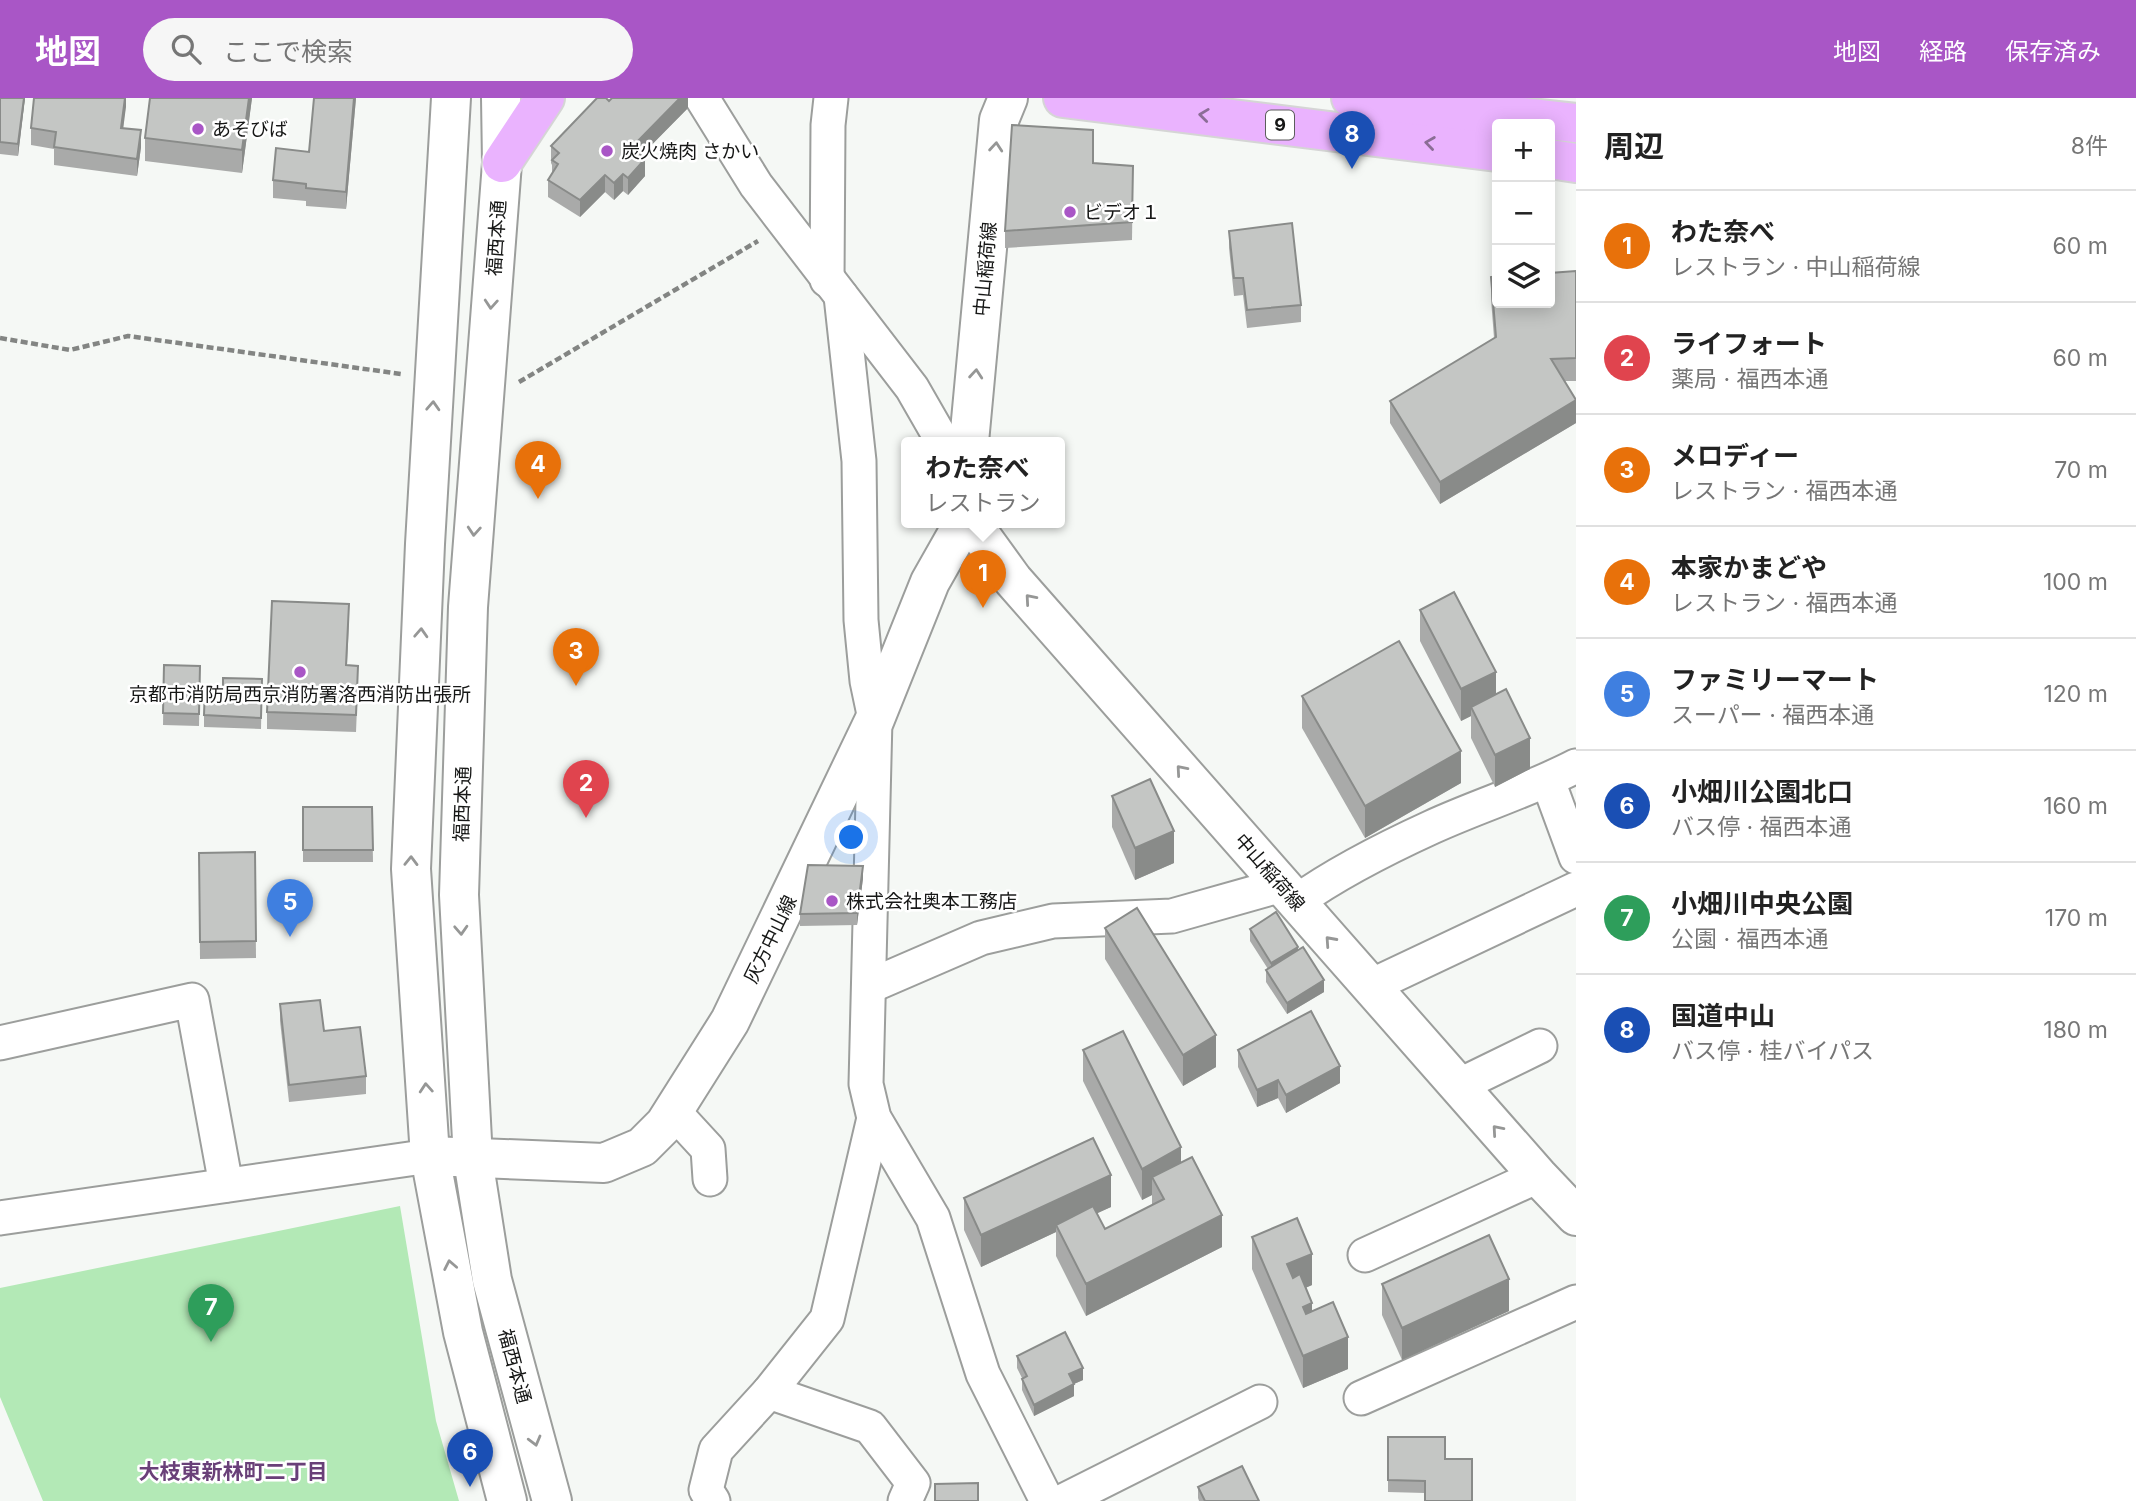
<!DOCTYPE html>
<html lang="ja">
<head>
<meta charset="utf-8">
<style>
  :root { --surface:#fff; --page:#f6f6f6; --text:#222; --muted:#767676; --line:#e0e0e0; --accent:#a956c6 }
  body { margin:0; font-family:Inter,"Noto Sans JP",sans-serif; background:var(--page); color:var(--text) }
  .controls { position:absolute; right:21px; top:21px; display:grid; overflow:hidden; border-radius:7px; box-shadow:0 4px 18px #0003 }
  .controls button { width:63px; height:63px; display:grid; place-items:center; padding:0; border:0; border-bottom:2px solid var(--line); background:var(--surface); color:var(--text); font:35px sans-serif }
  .you { position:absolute; left:852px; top:740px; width:24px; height:24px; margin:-18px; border:5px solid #fff; border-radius:50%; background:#1a73e8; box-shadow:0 0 0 10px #1a73e833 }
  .badge { display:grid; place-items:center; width:46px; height:46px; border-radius:50%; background:var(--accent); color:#fff; font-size:23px; font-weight:700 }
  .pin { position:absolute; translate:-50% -58px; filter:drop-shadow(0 2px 4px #0008) }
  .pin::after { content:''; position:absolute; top:37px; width:24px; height:21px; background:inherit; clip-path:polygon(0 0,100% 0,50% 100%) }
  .popup { position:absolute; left:901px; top:339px; width:164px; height:91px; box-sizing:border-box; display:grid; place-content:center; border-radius:7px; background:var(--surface); filter:drop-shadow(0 2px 5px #0005); font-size:23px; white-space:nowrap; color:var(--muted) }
  .popup b { font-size:26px; color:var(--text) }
  .popup::after { content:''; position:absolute; left:50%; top:100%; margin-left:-14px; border:14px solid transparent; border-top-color:var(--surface) }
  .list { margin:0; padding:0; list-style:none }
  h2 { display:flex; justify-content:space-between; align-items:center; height:91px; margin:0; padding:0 28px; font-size:30px }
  h2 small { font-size:23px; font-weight:400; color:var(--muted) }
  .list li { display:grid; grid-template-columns:46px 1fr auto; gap:21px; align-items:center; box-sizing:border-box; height:112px; padding:0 28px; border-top:2px solid var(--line) }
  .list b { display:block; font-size:26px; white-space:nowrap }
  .list p { margin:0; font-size:23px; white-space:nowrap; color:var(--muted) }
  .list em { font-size:23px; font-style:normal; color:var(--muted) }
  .icon { flex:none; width:38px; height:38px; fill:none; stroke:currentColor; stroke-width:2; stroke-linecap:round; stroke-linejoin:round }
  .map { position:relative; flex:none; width:1576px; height:1403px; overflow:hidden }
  header { display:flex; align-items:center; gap:42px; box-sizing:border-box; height:98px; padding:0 35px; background:var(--accent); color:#fff }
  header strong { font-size:33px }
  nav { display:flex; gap:38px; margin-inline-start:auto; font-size:24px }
  .search { width:490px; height:63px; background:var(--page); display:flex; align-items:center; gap:18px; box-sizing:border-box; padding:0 24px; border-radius:38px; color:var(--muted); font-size:26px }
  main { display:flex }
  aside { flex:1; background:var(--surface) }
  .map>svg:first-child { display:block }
</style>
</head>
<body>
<header>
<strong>地図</strong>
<div class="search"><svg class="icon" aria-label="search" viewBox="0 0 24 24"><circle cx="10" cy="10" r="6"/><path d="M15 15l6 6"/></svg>ここで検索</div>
<nav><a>地図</a><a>経路</a><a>保存済み</a></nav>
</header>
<main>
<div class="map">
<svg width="1576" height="1403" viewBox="0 0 1576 1403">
  <rect width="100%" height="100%" fill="#f5f8f5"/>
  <path fill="#b3e9b6" d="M400 1108 436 1323 459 1403H43L0 1299V1190Z"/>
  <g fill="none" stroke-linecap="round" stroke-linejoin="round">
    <defs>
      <g id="minor">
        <path d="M702 0 756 87 912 290 943 344"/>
        <path d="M827 182 828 27 831 0"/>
        <path d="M841 198 859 363 861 522 867 583 875 621 866 986 874 1020 933 1120 983 1276 1047 1403"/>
        <path d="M1548 683 1576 759"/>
        <path d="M1296 804C1338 774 1386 750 1432 729 1480 707 1530 692 1576 668"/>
        <path d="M870 888 981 840 1053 823 1172 818 1282 787"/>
        <path d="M1371 888 1576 791"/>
        <path d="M0 945 192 902 226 1087"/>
        <path d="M1458 988 1540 948"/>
        <path d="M673 1013 708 1051 710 1081"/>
        <path d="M0 1120 430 1058"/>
        <path d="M1365 1157 1538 1078"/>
        <path d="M769 1294 870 1329 913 1385 905 1403"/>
        <path d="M1361 1300 1576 1204"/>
        <path d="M713 1403 706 1392 716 1352 769 1294 827 1221 874 1020"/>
        <path d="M1063 1403 1260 1304"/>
      </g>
      <g id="tertiary">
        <path d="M430 1058 411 771 425 446 451 0"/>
        <path d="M473 1061 459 797 468 509 502 65 501 0"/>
      </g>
      <g id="secondary">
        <path d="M969 344 999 22 1008 0"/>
        <path d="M971 424 1013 482 1538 1078 1576 1118"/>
        <path d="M473 1061 492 1182 552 1403"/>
        <path d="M507 1403 463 1234 430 1058 604 1065 642 1049 665 1026 730 923 875 621 930 484 964 424"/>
      </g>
      <g id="trunk">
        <path d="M1063 0 1497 54"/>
        <path d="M1351 0 1576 25"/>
        <path d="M1550 61 1576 65"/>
        <path d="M502 65 545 0"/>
      </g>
    </defs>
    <use href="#minor" stroke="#9c9e9c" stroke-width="37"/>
    <use href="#tertiary" stroke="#9c9e9c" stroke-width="42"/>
    <use href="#secondary" stroke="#9c9e9c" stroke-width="42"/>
    <use href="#trunk" stroke="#d5d5d5" stroke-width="42"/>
    <g stroke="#838583" stroke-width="4.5" stroke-dasharray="7 3.5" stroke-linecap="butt">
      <path d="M0 240 70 252 128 238 401 276"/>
      <path d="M519 284 758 143"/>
    </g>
    <use href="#minor" stroke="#fff" stroke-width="33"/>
    <use href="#tertiary" stroke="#fff" stroke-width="38"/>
    <use href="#secondary" stroke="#fff" stroke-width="38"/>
    <use href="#trunk" stroke="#eab3fe" stroke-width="38"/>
  </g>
  <g fill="#a9aaa9">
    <path d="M0 0H25L18 58 0 56Z"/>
    <path d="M126 0 123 30 141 49 137 78 54 67V51L31 47V30Z"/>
    <path d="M150 0H252L242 75 145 63V40Z"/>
    <path d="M356 0 346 111 306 108V103L273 100V82L309 54Z"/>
    <path d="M688 0V10L641 57 645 78 628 97 623 93 614 102 605 94 580 119 548 99V82L552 75V67L551 65V48L609 3Z"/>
    <path d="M1133 68 1132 142 1005 150V133Z"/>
    <path d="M1229 133 1301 207V224L1247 230 1243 197 1234 198 1229 150Z"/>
    <path d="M1576 173V283H1564L1576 325 1440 406 1390 325V303L1494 240 1491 201V179Z"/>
    <path d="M1420 512 1496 597 1530 671 1495 689 1471 640V618L1461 623 1420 543Z"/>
    <path d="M349 524 347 567 358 585 356 634 267 631V614Z"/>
    <path d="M164 567 200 568 199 628 163 627Z"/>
    <path d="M262 581 261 631 204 629V617L223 590Z"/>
    <path d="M1302 598 1461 685 1365 740 1302 630Z"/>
    <path d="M1112 698 1174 765 1135 782 1112 729Z"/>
    <path d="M303 709H372L373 764H303Z"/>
    <path d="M255 754 256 860 200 861 199 755Z"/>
    <path d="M863 780 857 827 800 828V816Z"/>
    <path d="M1105 830 1216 969 1183 988 1105 861Z"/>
    <path d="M1250 831 1298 853 1324 894 1287 916 1266 884V872L1268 871 1250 843Z"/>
    <path d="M280 906 324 933 366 978V996L289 1004 280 923Z"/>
    <path d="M1083 952 1181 1064 1222 1149 1086 1218 1056 1158V1134L981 1169 964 1132V1100L1111 1109 1096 1115 1105 1131 1152 1107V1097L1142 1102 1083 983Z"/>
    <path d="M1238 952 1340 985 1286 1015 1278 1000 1257 1009 1238 969Z"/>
    <path d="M1252 1139 1312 1187 1305 1190 1312 1213 1348 1271 1303 1290 1252 1171Z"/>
    <path d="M1382 1186 1509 1213 1402 1262 1382 1217Z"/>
    <path d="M1017 1258 1083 1282 1074 1286V1298L1034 1318 1022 1292V1280L1017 1270Z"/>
    <path d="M1388 1339H1445L1425 1395 1388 1394Z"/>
    <path d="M1198 1389 1259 1403H1199L1198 1400Z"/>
  </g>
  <g fill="#898b89">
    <path d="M24 0H25L18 58V46Z"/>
    <path d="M125 0H126V9L121 47V30Z"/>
    <path d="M249 0H252L242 75V52Z"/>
    <path d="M354 0H356L346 111V94Z"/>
    <path d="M680 0H688V10L632 67V49Z"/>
    <path d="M141 32V49L137 78V61Z"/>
    <path d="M645 61V78L628 97V80Z"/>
    <path d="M623 76V93L614 102V85Z"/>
    <path d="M605 77V94L580 119V102Z"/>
    <path d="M1576 302V325L1440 406V384Z"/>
    <path d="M1496 574V605L1471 609V618L1461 623V591Z"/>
    <path d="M1530 640V671L1495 689V657Z"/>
    <path d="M1461 653V685L1365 740V708Z"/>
    <path d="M1174 733V765L1135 782V750Z"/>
    <path d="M863 768V780L857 827V815Z"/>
    <path d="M1298 849V860L1271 876V865Z"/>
    <path d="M1324 882V894L1287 916V905Z"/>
    <path d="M1216 937V969L1183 988V957Z"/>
    <path d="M1340 968V985L1286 1015V997Z"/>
    <path d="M1278 982V1000L1257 1009V992Z"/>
    <path d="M1181 1049V1081L1152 1079V1097L1142 1102V1071Z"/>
    <path d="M1111 1077V1109L1059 1133 1056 1127V1134L981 1169V1137Z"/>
    <path d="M1222 1117V1149L1086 1218V1186Z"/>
    <path d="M1312 1156V1187L1287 1198V1166Z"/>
    <path d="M1509 1181V1213L1402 1262V1230Z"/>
    <path d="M1312 1205V1237L1303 1209Z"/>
    <path d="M1348 1239V1271L1303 1290V1258Z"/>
    <path d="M1083 1270V1282L1069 1288V1276Z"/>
    <path d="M1074 1286V1298L1034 1318V1307Z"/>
  </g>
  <g fill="#c4c6c4" stroke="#898b89" stroke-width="2">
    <path d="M0 0H24L18 46 0 44Z"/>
    <path d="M34 0H125L121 30 141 32 137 61 54 49 56 34 31 30Z"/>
    <path d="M150 0H249L242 52 145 40Z"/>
    <path d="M314 0H354L346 94 306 90V86L273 82 276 50 309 54Z"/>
    <path d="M597 0H606L609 3 612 0H680L632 49 645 61 628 80 623 76 614 85 605 77 580 102 548 82 558 66 552 62 559 55 551 48Z"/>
    <path d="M1012 27 1093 32V65L1133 68 1132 124 1005 133Z"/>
    <path d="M1292 125 1301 207 1247 212 1243 180H1234L1229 133Z"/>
    <path d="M1576 173V260L1551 261 1576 302 1440 384 1390 303 1496 239 1491 179 1497 178V205H1550V175Z"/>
    <path d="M1454 494 1496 574 1461 591 1420 512Z"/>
    <path d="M272 503 349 506 346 567 358 568 356 617 267 614Z"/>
    <path d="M1399 543 1461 653 1365 708 1302 598Z"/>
    <path d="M164 567 200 568 199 616 163 615Z"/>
    <path d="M223 580 262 581 261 620 204 617 205 589 223 590Z"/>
    <path d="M1506 591 1530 640 1495 657 1471 609Z"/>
    <path d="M1150 681 1174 733 1135 750 1112 698Z"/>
    <path d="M303 709H372L373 752H303Z"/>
    <path d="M255 754 256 843 200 844 199 755Z"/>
    <path d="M808 767 863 768 857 815 800 816Z"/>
    <path d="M1137 810 1216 937 1183 957 1105 830Z"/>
    <path d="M1276 814 1298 849 1271 865 1250 831Z"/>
    <path d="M1303 849 1324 882 1287 905 1266 872Z"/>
    <path d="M320 902 324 933 360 929 366 978 289 987 280 906Z"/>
    <path d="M1311 913 1340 968 1286 997 1278 982 1257 992 1238 952Z"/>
    <path d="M1123 933 1181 1049 1142 1071 1083 952Z"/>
    <path d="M1093 1040 1111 1077 981 1137 964 1100Z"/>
    <path d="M1192 1059 1222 1117 1086 1186 1056 1127 1093 1108 1105 1131 1164 1101 1152 1079Z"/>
    <path d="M1297 1120 1312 1156 1287 1166 1293 1180 1300 1176 1312 1205 1303 1209 1306 1216 1333 1204 1348 1239 1303 1258 1252 1139Z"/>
    <path d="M1489 1137 1509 1181 1402 1230 1382 1186Z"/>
    <path d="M1065 1234 1083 1270 1069 1276 1074 1286 1034 1307 1022 1281 1027 1278 1017 1258Z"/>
    <path d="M1388 1339H1445V1361H1472V1403H1425V1383L1388 1382Z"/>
    <path d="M1242 1368 1259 1403H1205L1198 1389Z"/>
    <path d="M978 1385V1403H935V1386Z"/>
  </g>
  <defs><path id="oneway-chevron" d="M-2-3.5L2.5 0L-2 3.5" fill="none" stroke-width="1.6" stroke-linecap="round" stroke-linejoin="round" transform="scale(1.75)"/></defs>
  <g stroke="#8b6d96">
    <use href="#oneway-chevron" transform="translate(1204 17) rotate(-173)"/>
    <use href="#oneway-chevron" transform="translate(1430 45) rotate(-172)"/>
  </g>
  <g stroke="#969796">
    <use href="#oneway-chevron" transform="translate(996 49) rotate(-85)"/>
    <use href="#oneway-chevron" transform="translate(491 206) rotate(94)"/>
    <use href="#oneway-chevron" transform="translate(976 276) rotate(-85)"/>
    <use href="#oneway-chevron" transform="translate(433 308) rotate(-87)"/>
    <use href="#oneway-chevron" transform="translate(474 433) rotate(94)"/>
    <use href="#oneway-chevron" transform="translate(1030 501) rotate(-131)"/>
    <use href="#oneway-chevron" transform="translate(421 535) rotate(-87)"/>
    <use href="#oneway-chevron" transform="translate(1181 672) rotate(-131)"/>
    <use href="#oneway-chevron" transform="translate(411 763) rotate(-89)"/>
    <use href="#oneway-chevron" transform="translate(461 832) rotate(87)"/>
    <use href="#oneway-chevron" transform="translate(1330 843) rotate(-132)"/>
    <use href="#oneway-chevron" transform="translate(426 990) rotate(-94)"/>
    <use href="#oneway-chevron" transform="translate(1497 1032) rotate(-131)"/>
    <use href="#oneway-chevron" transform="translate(450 1167) rotate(-101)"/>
    <use href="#oneway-chevron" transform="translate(535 1343) rotate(75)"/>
  </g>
  <g fill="#a956c6" stroke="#fff" stroke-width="2.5">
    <circle cx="198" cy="31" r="7"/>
    <circle cx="607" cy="53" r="7"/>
    <circle cx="1070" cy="114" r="7"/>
    <circle cx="300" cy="574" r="7"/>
    <circle cx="832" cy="803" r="7"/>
  </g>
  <g text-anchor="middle" stroke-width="5" stroke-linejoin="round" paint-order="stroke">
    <rect fill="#fff" stroke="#5c5d5c" stroke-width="2" x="1266" y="12.5" width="28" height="29" rx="5"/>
    <g font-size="18" font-weight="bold" fill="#161716">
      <text x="1280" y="33">9</text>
    </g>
    <g font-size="19" fill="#161716" stroke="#fff" text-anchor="start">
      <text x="212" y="38">あそびば</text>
      <text x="621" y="60">炭火焼肉 さかい</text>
      <text x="1084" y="121">ビデオ１</text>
      <text x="300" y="603" text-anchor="middle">京都市消防局西京消防署洛西消防出張所</text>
      <text x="846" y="810">株式会社奥本工務店</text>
    </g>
    <g font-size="19" fill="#161716" stroke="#fff">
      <text transform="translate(496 140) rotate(-86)" y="7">福西本通</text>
      <text transform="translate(985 171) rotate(-85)" y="7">中山稲荷線</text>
      <text transform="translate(462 706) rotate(-88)" y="7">福西本通</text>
      <text transform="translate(1270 774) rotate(49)" y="7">中山稲荷線</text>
      <text transform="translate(770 841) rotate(-64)" y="7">灰方中山線</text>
      <text transform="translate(515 1268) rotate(75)" y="7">福西本通</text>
    </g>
    <g font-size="21" font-weight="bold" fill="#694078" stroke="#fff">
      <text x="233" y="1381">大枝東新林町二丁目</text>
    </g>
  </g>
</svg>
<div class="controls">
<button>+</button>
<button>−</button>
<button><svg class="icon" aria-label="layers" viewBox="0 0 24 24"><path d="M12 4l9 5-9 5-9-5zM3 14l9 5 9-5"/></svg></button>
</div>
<div class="you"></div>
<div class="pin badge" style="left:983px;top:510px;background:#e8710a">1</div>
<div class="popup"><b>わた奈べ</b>レストラン</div>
<div class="pin badge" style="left:586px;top:720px;background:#e0444e">2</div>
<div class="pin badge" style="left:576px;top:588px;background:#e8710a">3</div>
<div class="pin badge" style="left:538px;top:401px;background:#e8710a">4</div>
<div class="pin badge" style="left:290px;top:839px;background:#3f7fe0">5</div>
<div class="pin badge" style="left:470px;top:1389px;background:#1a4fb4">6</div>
<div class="pin badge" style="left:211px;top:1244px;background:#2e9e5b">7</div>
<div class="pin badge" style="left:1352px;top:71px;background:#1a4fb4">8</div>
</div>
<aside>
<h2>周辺<small>8件</small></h2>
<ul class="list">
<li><span class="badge" style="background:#e8710a">1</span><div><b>わた奈べ</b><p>レストラン · 中山稲荷線</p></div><em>60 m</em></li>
<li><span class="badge" style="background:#e0444e">2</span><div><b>ライフォート</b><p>薬局 · 福西本通</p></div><em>60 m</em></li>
<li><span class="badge" style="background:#e8710a">3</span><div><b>メロディー</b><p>レストラン · 福西本通</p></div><em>70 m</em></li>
<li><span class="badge" style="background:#e8710a">4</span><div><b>本家かまどや</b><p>レストラン · 福西本通</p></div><em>100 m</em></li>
<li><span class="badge" style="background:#3f7fe0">5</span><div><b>ファミリーマート</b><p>スーパー · 福西本通</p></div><em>120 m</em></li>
<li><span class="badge" style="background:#1a4fb4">6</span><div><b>小畑川公園北口</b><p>バス停 · 福西本通</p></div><em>160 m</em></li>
<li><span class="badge" style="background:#2e9e5b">7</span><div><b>小畑川中央公園</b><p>公園 · 福西本通</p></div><em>170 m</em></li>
<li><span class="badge" style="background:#1a4fb4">8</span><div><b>国道中山</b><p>バス停 · 桂バイパス</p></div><em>180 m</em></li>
</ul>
</aside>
</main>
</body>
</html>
